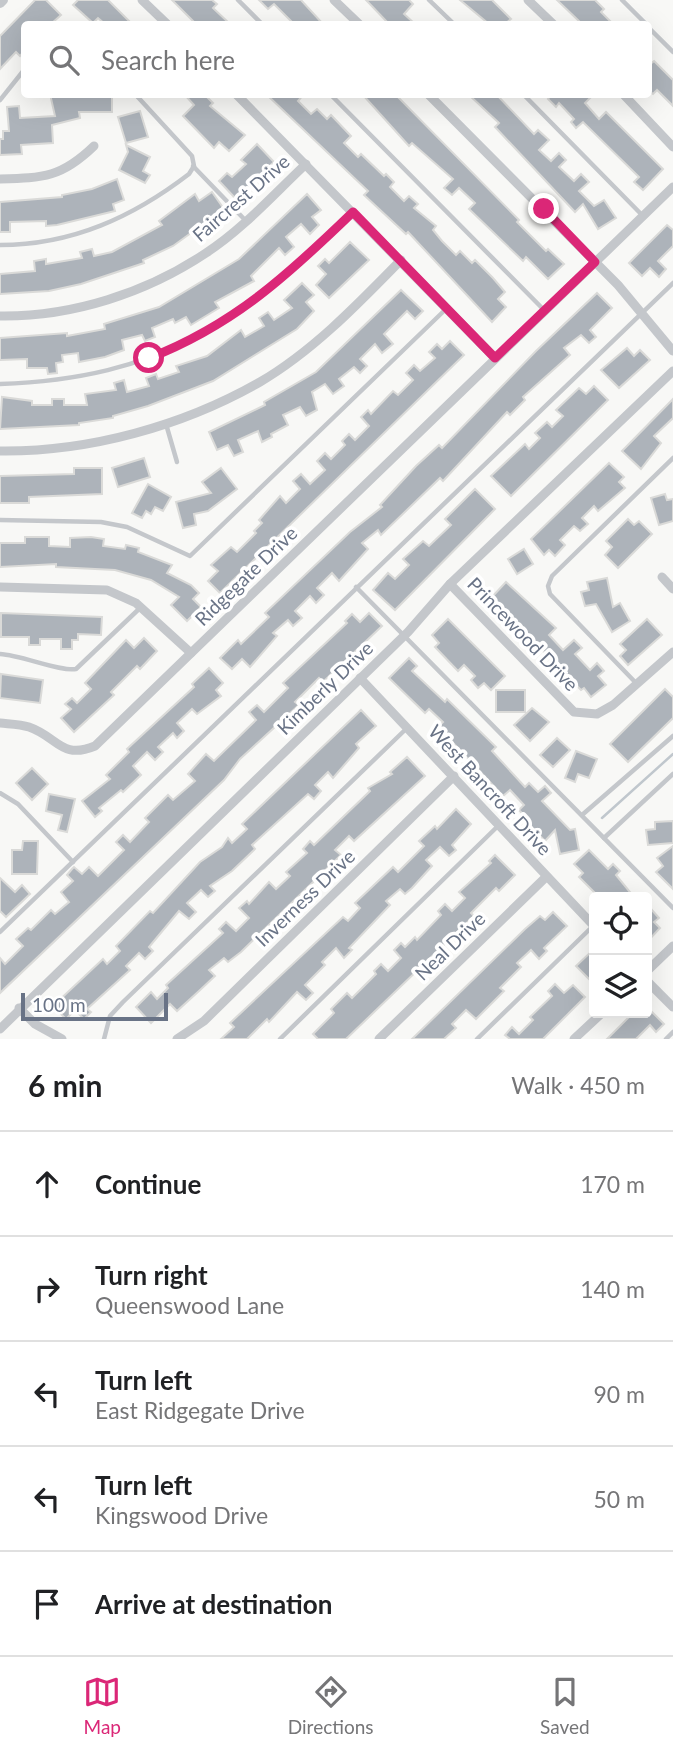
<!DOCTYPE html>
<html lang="en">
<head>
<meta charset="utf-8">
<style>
  :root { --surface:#fff; --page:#f2f2f2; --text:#202124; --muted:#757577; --line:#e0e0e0; --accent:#db2777 }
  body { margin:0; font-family:Lato,sans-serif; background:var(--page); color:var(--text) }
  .controls { position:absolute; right:21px; bottom:21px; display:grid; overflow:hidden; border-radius:7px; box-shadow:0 7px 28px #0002 }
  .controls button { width:63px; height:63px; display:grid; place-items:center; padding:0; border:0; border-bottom:2px solid var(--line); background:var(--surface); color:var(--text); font:35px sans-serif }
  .scale { position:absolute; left:21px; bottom:18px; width:147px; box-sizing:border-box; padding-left:7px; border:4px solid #697386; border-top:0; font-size:19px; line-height:24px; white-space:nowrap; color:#697386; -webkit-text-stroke:5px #fff; paint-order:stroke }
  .stop { position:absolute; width:21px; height:21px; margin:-16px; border:5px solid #db2777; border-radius:50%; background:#fff }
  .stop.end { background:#db2777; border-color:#fff; box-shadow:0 2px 7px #0008 }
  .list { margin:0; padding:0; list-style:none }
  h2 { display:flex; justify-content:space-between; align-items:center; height:91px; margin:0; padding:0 28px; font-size:30px }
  h2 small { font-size:23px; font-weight:400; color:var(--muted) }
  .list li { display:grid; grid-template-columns:46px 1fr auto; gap:21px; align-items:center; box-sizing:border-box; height:105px; padding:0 28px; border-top:2px solid var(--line) }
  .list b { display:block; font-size:26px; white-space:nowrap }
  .list p { margin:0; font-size:23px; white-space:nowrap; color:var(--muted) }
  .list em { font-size:23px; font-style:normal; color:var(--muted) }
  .icon { flex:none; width:38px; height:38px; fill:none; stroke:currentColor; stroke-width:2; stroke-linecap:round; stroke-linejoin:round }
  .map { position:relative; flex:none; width:673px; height:1039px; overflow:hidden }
  .search { position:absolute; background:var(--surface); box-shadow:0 7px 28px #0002; left:21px; right:21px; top:21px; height:77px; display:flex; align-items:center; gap:18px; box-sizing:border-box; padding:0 24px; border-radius:7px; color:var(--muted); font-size:26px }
  .sheet { height:616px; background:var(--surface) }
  nav { display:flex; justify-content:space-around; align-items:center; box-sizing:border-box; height:98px; border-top:2px solid var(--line); background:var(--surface); font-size:19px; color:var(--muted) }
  nav a { display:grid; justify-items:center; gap:4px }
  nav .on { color:var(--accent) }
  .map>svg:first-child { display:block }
</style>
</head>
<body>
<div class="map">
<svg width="673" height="1039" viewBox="0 0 673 1039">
  <rect width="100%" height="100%" fill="#f8f8f6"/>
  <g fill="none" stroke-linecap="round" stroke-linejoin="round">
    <path stroke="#c0c7cd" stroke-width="2.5" d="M602 818 673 754"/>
  </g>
  <g fill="#adb3ba" stroke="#dadad8" stroke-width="2">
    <path d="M35 0H46L61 15 51 24H24V51L20 56 16 52 0 69V36Z"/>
    <path d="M78 0H108L132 24H105L98 18 93 23 73 5Z"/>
    <path d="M172 0H212L217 4 213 8 230 24H196Z"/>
    <path d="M259 0H301L323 24H294L274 4 268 9Z"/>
    <path d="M366 0H409L413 4 404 14 415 24H389Z"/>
    <path d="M460 0H492L511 19 505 24H489Z"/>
    <path d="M557 0H595L604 9 601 12 613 24H582Z"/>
    <path d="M654 61 673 80V106L657 90 653 94 648 90V66Z"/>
    <path d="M50 94H112V112H79L80 118 52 125 53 143 21 145 22 154 0 155V139H3V131H9L7 107 19 106 20 118 55 116Z"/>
    <path d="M184 94H204L213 103 210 106 245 135 229 151 219 142 214 148 183 116 194 105Z"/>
    <path d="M266 94H304L298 101 311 114 317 109 327 119 331 115 351 136 344 143 358 157 361 154 384 176 386 174 394 182 390 187 404 201 409 196 418 204 414 208 436 226 433 230 442 241 456 255 460 251 472 263 475 260 493 278 505 292 498 299 506 307 492 322 408 232 406 234 364 195 368 191Z"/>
    <path d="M362 94H395L519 220 517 222 546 251 548 249 564 264 548 279 526 257 523 261 469 209 475 203 459 188 452 195 444 188 453 179 412 143 409 146Z"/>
    <path d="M468 94H496L534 134 538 130 549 140 539 150 551 161 559 153 566 160 559 167 574 181 581 174 589 182 579 191 594 206 604 200 616 218 598 229 583 204 575 212 495 127 499 123Z"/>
    <path d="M552 94H594L585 103 599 119 606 112 663 169 643 190 634 182 639 177 583 122 576 128 571 122 574 119 559 103 556 107 548 99Z"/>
    <path d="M140 111 148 137 126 143 118 117Z"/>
    <path d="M257 144 274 162 236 199 219 181 227 173 232 177 246 164 241 160Z"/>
    <path d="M126 145 150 157 143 171 150 175 145 183 119 170 128 152Z"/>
    <path d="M117 179 124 200 113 204 115 211 57 225 46 226V221L10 222V232H0V202L62 197V195L92 189Z"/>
    <path d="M212 192 224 209 173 246 143 260 144 263 81 284 49 291 0 294V274L35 271 34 261 46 259V264L82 258 80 252 92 249 94 256 112 252 162 225 159 221 195 194 199 201Z"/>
    <path d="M307 194 321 210 312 217 319 225 310 234 301 224 286 237 294 247 285 255 279 248 251 276 254 281 215 302 219 308 191 325 186 317 175 323 173 319 152 328 155 337 145 341 142 335 122 340 124 350 105 357 79 362 78 353 62 355 63 362 56 363 57 373 48 374 47 368H27V359L0 360V338L67 333V336L105 329 104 324 159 307 239 259Z"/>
    <path d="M667 225 673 230V246L658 261 666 269 659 277 650 268 642 276 629 263Z"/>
    <path d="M350 242 369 260 329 298 316 285 326 274 318 266 325 259 329 263Z"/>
    <path d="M302 283 314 295 306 302 314 311 297 329 213 381 148 406 113 416V418L79 423V425L0 429 2 397 32 401V405H52V399H64V405H87L85 394 116 390 114 383 124 380 127 392 149 386 146 378 156 374 158 379 179 372 176 366 207 356 241 330 245 337 264 326 259 318 268 312 274 320 292 308 284 300Z"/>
    <path d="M401 290 423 311 415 319 407 311 384 334 393 344 382 353 375 344 360 359 367 366 360 373 354 367 339 379 344 386 333 394 325 384 312 392 317 410 306 416 300 407 283 415 288 425 271 434 272 437 262 442 258 431 238 440 243 452 234 456 228 445 217 450 209 432 265 405 264 402 316 372Z"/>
    <path d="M597 293 612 308 590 330 596 337 589 343 581 335 564 348 570 355 523 397 525 400 510 415 507 412 443 481 440 478 381 535 378 530 362 543 368 549 339 581 332 573 317 588 324 595 316 603 310 596 295 611 302 618 293 626 288 620 273 633 277 636 250 667 242 659 232 669 220 658 238 640 241 644 269 617 265 613 350 532 382 507 380 505 416 466 439 445 442 448 536 351Z"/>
    <path d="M450 341 464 355 220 593 208 581 218 571 211 565 231 547 237 552 256 533 254 531 262 523 259 520 280 496 286 503 300 489 293 481 301 474 310 484 325 470 317 461 325 453 331 459 345 445 342 441 349 434 355 440 369 426 361 417 368 410 371 414 393 391 398 395 413 380 406 373 414 365 420 371 435 358 429 352 437 344 442 349Z"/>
    <path d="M627 348 634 356 640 350 650 360 619 388 601 370Z"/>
    <path d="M594 386 608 400 511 496 491 476 525 444 529 449 540 438 535 433 547 422 552 427 563 416 556 410 579 388 586 394Z"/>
    <path d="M673 399V418L654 436 661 443 641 469 622 451Z"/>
    <path d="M144 458 150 477 118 487 112 468Z"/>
    <path d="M609 463 624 477 619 482 625 488 598 511 594 506 582 518 588 524 580 531 574 526 560 540 565 545 555 556 549 550 544 555 531 539Z"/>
    <path d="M74 468H102V494L29 497V503H0V476L74 474Z"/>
    <path d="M221 468 237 489 208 511 194 514 196 525 183 528 176 502 211 493 202 482Z"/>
    <path d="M148 484 171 497 163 511 155 507 151 514 146 511 142 518 132 513Z"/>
    <path d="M475 489 495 509 395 610 373 590 388 573 395 579 409 565 403 559 423 541 429 546 451 525 445 519Z"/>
    <path d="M665 494 667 500 673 499V521L659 525 651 498Z"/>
    <path d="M628 519 634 525 639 521 652 534 618 568 605 555 612 547 606 541Z"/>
    <path d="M25 537H49V546L70 547V538L91 537 104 539 103 546 125 549 126 545 139 548 138 552 172 565 167 573 191 585 199 593 193 599 201 607 187 621 171 605 179 597 151 580 115 570 56 567V564L0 567V543H25Z"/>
    <path d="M524 549 533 564 517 574 508 559Z"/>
    <path d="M607 578 613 607 620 603 630 621 612 632 596 604 585 606 581 592 589 590 587 582Z"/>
    <path d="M506 582 556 628 549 635 563 650 574 640 582 648 575 654 590 670 597 663 604 671 598 676 606 685 591 697 584 688 581 690 491 598Z"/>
    <path d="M1 613 102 617 101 635 78 634V640H72V649H61V639H40V645H29V637H1Z"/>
    <path d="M369 613 382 626 323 682 319 678 295 702 299 705 240 759 224 780 0 993V958L5 964 23 946 16 939 28 928 31 930 51 910 55 914 69 902 61 892 73 881 67 875 72 869 74 867 82 874 89 867 98 876 124 850 116 842 123 835 130 842 149 822 145 818 168 795 173 800 195 781 188 774 206 754 214 761 256 720 249 712 257 705 264 712 288 688 283 683 347 623 345 621 352 614 360 622Z"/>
    <path d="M448 619 505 676 491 690 484 683 478 688 471 680 475 676 464 665 458 671 435 647 439 643 432 635Z"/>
    <path d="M647 619 662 635 628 665 620 656 626 650 620 644Z"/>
    <path d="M144 638 157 651 140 669 137 666 111 692 114 695 74 732 61 718 71 709 65 704 72 698 77 703 91 689 85 683 126 640 134 648Z"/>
    <path d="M409 658 417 666 412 671 445 702 447 699 496 747 492 751 525 787 529 783 538 792 545 786 551 793 542 801 570 830 575 829 579 850 560 854 555 830 545 841 528 824 530 822 519 810 524 805 510 790 503 796 438 727 443 722 429 709 425 713 389 678Z"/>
    <path d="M209 668 223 683 216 690 221 696 197 714 192 709 177 723 184 731 177 738 173 733 158 747 163 752 155 760 147 752 133 766 141 775 123 792 121 790 99 808 102 811 95 817 82 801 110 779 106 775 129 752 127 749 194 687 192 684Z"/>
    <path d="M1 674 43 680 40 703 0 698Z"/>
    <path d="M665 689 673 697V718L628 762 610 744Z"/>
    <rect x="496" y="690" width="29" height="22"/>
    <path d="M532 708 549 722 530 741 514 725Z"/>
    <path d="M361 710 376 726 356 744 359 748 333 778 328 772 315 785 321 791 314 799 308 794 252 845 255 849 232 871 210 886 215 891 208 897 201 890 187 903 196 912 189 919 179 911 149 947 153 951 145 959 139 953 126 966 130 970 87 1009 91 1012 84 1019 75 1010 66 1019 53 1006 103 959 107 964 120 951 116 946 150 911 153 913 200 862 222 847 228 838 232 843 247 829 242 824Z"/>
    <path d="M557 738 570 750 553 767 540 755Z"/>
    <path d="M576 751 597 759 589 778 578 774 575 782 565 778Z"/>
    <path d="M407 757 425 776 354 841 349 836 335 850 341 855 241 952 228 962 224 958 209 970 215 976 199 991 177 1011 170 1004 151 1023 136 1007 151 992 157 999 168 988 166 985 223 933 219 929 226 922 236 931 249 918 239 908 247 901 249 904 269 882 276 889 290 876 286 872 307 853 303 849 310 841 314 845 370 791 368 788 392 774 390 772Z"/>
    <path d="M32 768 48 784 32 800 16 783Z"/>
    <path d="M49 794 75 799 67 832 58 830 62 815 46 811Z"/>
    <path d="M456 809 471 824 452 845 456 850 449 856 440 847 426 860 432 866 412 888 405 894 400 889 386 901 390 905 349 948 352 950 344 958 336 948 322 962 325 965 305 985 313 993 306 1000 297 992 269 1022 267 1019 247 1039H221L234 1027 230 1023 246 1008 343 917 348 921 360 908 355 903 393 867 398 872 424 846 419 841 435 826 437 829Z"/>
    <path d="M673 821V843L648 845 646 830 655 829V822Z"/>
    <path d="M23 841H38L37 874H12V850H22Z"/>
    <path d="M673 846V889L656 872 663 866 657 858Z"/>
    <path d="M589 850 608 869 613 864 620 871 616 875 634 897H599L579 877 583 873 574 864Z"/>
    <path d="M495 855 515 875 499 891 496 888 471 913 474 916 346 1039H318L313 1034 334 1013 331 1009 347 993 352 998 376 974 374 971 381 964 388 971 401 958 394 950 401 943 405 947 415 937 417 940 441 915 438 911 445 904 452 911 465 898 459 892 491 863 489 861Z"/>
    <path d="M0 878 15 892 22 885 30 894 6 917 0 911Z"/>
    <path d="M651 909 659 918 654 922 660 928 647 942V913Z"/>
    <path d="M553 912 567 926 544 948 547 951 539 959 531 950 517 963 521 967 500 988 504 991 476 1019 466 1010 452 1024 456 1028 444 1039H412L525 929 540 916 545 920Z"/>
    <path d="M594 949V984L576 966Z"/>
    <path d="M555 984 564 993 573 985 585 997 543 1039H510L505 1035 512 1027 519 1034 533 1020 530 1017 552 996 548 991Z"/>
    <path d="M647 1007 664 1024 656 1032 650 1025 636 1039H607L633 1013H647Z"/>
  </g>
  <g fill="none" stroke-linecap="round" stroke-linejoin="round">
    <g stroke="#c4c7cb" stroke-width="4.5">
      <path d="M238 0 262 24"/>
      <path d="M429 0 454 24"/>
      <path d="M622 0 646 24"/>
      <path d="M648 27 673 52"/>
      <path d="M330 94 545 311"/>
      <path d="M523 94 642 215"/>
      <path d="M0 100 24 70"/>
      <path d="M193 166 246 221"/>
      <path d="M0 245C72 245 133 217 189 174L194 166 192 156 135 94"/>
      <path d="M0 384C162 378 241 322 353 212"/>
      <path d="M166 424 177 462"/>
      <path d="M0 520 101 522 127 527 190 556 447 308"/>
      <path d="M356 587 673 908"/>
      <path d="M0 654C21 655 61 672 76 669L140 608"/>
      <path d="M636 683 550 594 548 586 552 576 673 458"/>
      <path d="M0 793 18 804 73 862"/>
      <path d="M582 815 673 736"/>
      <path d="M604 838 673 774"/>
      <path d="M0 932 673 283"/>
      <path d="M104 1039 110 1016 123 1002 406 729"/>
      <path d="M280 1039 499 825"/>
      <path d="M477 1039 593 926"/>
      <path d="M666 1039 673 1032"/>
    </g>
    <g stroke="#c4c7cb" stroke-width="9">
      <path d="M142 0 167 24"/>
      <path d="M334 0 359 24"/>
      <path d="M528 0 553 24"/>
      <path d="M236 94 495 358"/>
      <path d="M428 94 618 285 673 351"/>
      <path d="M623 94 673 147"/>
      <path d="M0 179C44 178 62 177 94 146"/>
      <path d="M0 316C72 317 146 293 206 253 243 229 274 194 306 164"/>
      <path d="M0 451C89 452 183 426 260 382 313 351 358 304 401 260"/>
      <path d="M662 577 673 589"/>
      <path d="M450 584 574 712 597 714 613 705 673 652"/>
      <path d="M0 587 107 590 136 603 191 653"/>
      <path d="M360 678 594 926"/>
      <path d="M0 723C9 724 20 724 29 727 58 737 61 760 95 746L673 187"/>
      <path d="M647 971 673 946"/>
      <path d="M647 981 673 1007"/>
      <path d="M19 1008 35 1024 62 1039"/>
      <path d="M0 1029 408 632 450 584 673 371"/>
      <path d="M177 1039 204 1021 454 776"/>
      <path d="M379 1039 546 877"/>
      <path d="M574 1039 602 1013"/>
    </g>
    <path stroke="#c4c7cb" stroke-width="10" d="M0 3 3 0"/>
  </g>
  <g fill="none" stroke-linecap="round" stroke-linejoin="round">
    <path stroke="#db2777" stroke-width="9" d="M149 358C234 325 289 274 353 212L495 358 595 262 544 209"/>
  </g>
  <g text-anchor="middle" stroke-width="7" stroke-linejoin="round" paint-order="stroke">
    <g font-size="19" fill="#697386" stroke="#fff">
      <text transform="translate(241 198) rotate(-41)" y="7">Faircrest Drive</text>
      <text transform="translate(246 576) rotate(-44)" y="7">Ridgegate Drive</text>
      <text transform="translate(523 634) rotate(46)" y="7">Princewood Drive</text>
      <text transform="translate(325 688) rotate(-44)" y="7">Kimberly Drive</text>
      <text transform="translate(490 790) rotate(47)" y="7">West Bancroft Drive</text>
      <text transform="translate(305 898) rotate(-44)" y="7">Inverness Drive</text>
      <text transform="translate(450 946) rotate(-44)" y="7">Neal Drive</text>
    </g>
  </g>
</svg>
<div class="controls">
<button><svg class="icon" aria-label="locate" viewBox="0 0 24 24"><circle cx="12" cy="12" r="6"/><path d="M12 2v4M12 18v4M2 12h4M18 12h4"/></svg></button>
<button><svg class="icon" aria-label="layers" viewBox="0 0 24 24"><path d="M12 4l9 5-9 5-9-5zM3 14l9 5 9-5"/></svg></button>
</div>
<div class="scale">100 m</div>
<div class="stop" style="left:149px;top:358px"></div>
<div class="stop end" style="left:544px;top:209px"></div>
<div class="search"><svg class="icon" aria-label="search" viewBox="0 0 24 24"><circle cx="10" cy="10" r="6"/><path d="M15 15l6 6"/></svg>Search here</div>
</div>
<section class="sheet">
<h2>6 min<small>Walk · 450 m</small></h2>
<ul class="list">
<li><svg class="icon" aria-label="ahead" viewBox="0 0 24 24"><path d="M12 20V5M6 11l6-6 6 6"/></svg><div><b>Continue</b></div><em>170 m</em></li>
<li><svg class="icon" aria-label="right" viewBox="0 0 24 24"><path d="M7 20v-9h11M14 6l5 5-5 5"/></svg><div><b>Turn right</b><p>Queenswood Lane</p></div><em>140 m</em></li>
<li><svg class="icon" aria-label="left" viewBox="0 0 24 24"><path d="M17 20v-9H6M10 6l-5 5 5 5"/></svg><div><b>Turn left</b><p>East Ridgegate Drive</p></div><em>90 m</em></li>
<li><svg class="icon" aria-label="left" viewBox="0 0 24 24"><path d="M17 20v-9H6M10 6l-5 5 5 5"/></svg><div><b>Turn left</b><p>Kingswood Drive</p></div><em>50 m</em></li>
<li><svg class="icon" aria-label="arrive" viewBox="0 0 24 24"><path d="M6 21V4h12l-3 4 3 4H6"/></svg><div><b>Arrive at destination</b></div></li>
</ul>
</section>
<nav>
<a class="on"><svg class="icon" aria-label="map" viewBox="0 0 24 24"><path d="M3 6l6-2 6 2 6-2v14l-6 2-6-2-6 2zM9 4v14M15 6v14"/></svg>Map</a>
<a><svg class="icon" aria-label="directions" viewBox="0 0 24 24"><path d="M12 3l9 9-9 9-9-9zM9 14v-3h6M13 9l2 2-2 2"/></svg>Directions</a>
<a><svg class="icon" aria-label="saved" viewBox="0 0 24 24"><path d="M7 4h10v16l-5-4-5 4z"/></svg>Saved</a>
</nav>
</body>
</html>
